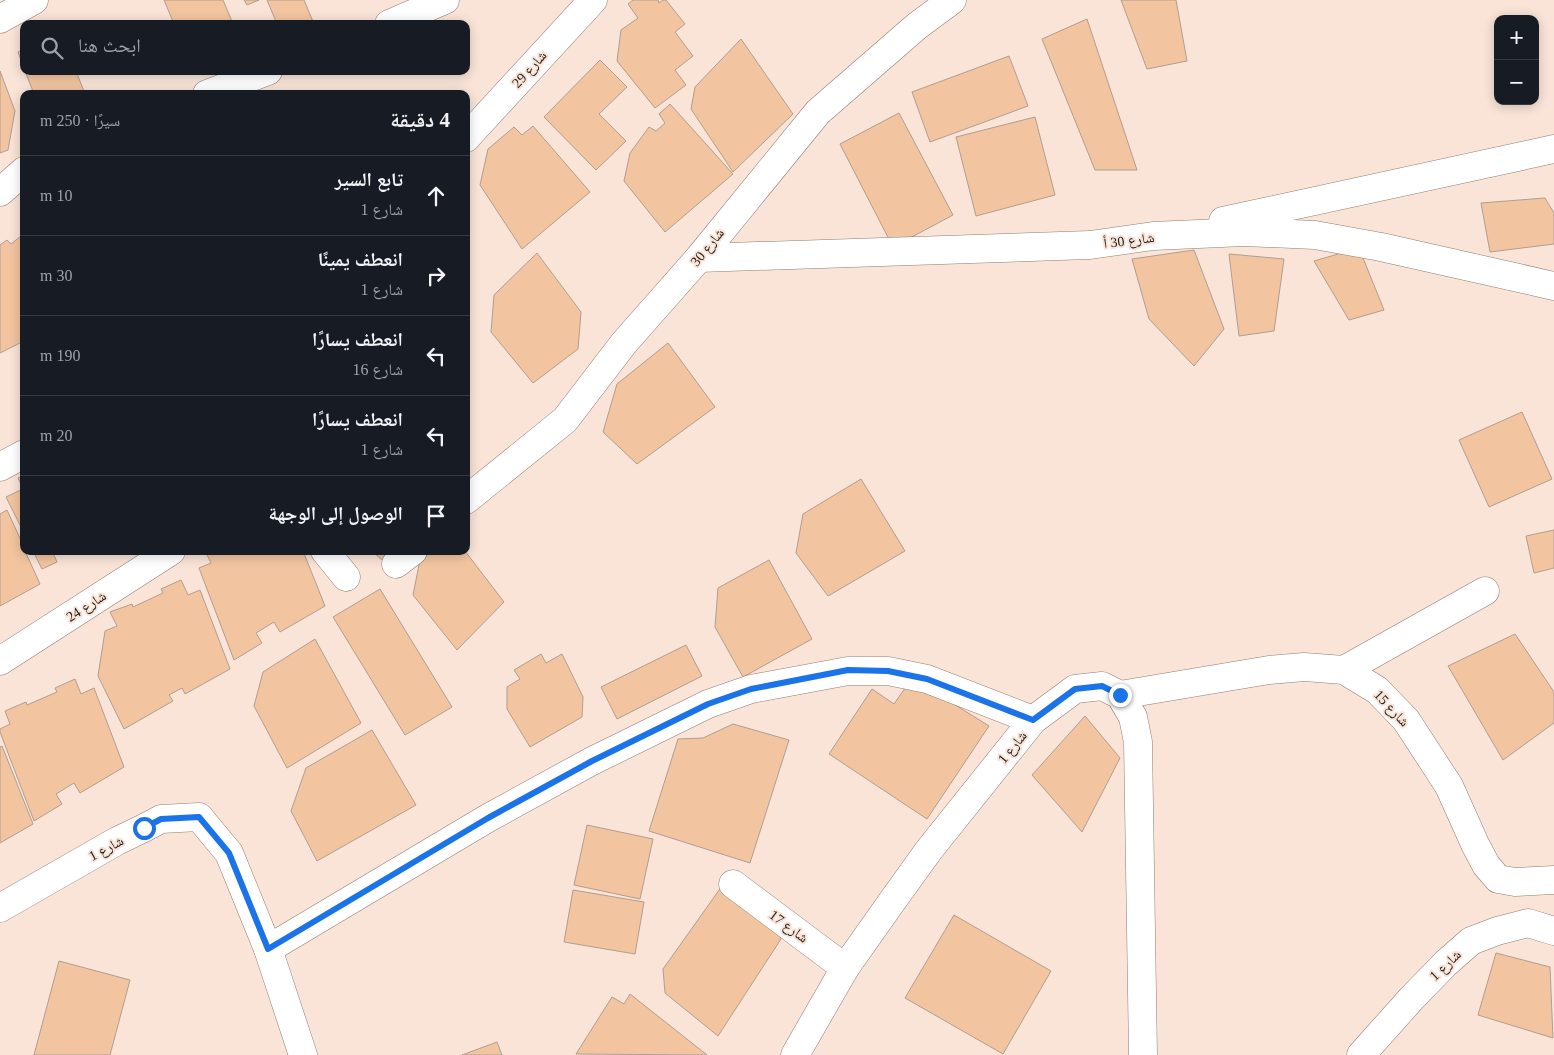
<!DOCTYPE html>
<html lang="ar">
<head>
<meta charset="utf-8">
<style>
  :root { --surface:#171b24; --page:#20242c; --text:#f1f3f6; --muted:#9ea1a6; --line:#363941 }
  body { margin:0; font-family:"Times New Roman","Noto Naskh Arabic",serif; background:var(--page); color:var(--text); direction:rtl }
  .controls { position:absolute; right:15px; top:15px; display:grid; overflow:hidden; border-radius:10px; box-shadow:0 2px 12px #0003 }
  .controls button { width:45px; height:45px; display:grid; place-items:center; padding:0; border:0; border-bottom:1px solid var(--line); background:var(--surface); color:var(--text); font:25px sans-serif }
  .stop { position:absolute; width:15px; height:15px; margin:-11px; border:4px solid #1a73e8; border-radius:50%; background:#fff }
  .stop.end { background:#1a73e8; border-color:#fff; box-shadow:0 1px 5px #0008 }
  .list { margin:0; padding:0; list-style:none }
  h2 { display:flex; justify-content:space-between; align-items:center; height:65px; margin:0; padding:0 20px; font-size:21px }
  h2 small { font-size:16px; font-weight:400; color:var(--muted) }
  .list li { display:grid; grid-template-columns:32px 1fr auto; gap:15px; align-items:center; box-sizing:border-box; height:80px; padding:0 20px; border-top:1px solid var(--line) }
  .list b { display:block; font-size:19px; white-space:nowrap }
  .list p { margin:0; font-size:16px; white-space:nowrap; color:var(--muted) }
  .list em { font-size:16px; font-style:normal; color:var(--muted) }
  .icon { flex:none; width:28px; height:28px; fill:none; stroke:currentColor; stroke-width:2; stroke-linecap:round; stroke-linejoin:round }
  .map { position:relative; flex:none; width:1554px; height:1055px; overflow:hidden; direction:ltr }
  .search { position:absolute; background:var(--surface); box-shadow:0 2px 12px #0003; left:20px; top:20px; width:450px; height:55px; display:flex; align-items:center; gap:12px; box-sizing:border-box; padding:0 18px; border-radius:10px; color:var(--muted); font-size:19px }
  .panel { position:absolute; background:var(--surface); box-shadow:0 2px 12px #0003; left:20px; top:90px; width:450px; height:465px; border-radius:10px; direction:rtl }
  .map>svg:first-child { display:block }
</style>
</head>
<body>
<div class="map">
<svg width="1554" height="1055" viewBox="0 0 1554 1055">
  <rect width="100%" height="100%" fill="#f9e4d7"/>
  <g fill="#f2c5a0" stroke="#b09e90">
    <path d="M164 0H223L233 24H174Z"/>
    <path d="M244 0H259L247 5Z"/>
    <path d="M267 0H304L314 24H277Z"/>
    <path d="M633 0H658L659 3 663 0H666L685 24 675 32 693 56 675 70 686 85 655 108 617 61 621 30 638 18 628 4Z"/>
    <path d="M1121 0H1176L1187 61 1147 69Z"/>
    <path d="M1087 19 1137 170H1095L1042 39Z"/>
    <path d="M741 39 793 114 733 172 691 109 695 87Z"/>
    <path d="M24 49V68L18 52Z"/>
    <path d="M1009 56 1028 106 930 142 912 92Z"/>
    <path d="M600 60 627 87 599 114 626 141 596 170 544 117Z"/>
    <path d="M0 71 15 111 8 150 0 153Z"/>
    <path d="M25 71H76L85 94H34Z"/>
    <path d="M670 104 733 174 665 232 624 181 630 153 649 127 656 131 665 123 659 114Z"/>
    <path d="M899 113 953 215 893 247 840 144Z"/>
    <path d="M1035 117 1055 195 976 216 956 137Z"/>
    <path d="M533 126 590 192 522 249 480 185 488 149 514 127 522 135Z"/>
    <path d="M1545 198 1554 213V244L1490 252 1481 203Z"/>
    <path d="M21 236 24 239V341L0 353V245L7 240 11 244Z"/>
    <path d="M1359 248 1384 310 1349 320 1314 261Z"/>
    <path d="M1194 250 1224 329 1194 366 1149 319 1132 259Z"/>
    <path d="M537 253 581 312 578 349 533 383 491 332 494 295Z"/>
    <path d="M1229 254 1284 259 1274 331 1239 336Z"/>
    <path d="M668 343 715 407 637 464 603 432 617 384Z"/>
    <path d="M1522 412 1552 479 1489 507 1459 440Z"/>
    <path d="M24 475V533L6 497 23 489 18 478Z"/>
    <path d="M861 479 905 551 828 596 796 553 803 514Z"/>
    <path d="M7 510 24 547V551H25L40 584 0 606V514Z"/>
    <path d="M1554 530V568L1534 573 1526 536Z"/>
    <path d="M33 551H52L57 562 42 569Z"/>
    <path d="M205 551H303L325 606 280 632 274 622 256 633 262 643 234 660 199 568 211 563Z"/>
    <path d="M372 551H392L384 562Z"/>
    <path d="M431 551H465L504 602 457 650 413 595 420 560Z"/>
    <path d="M769 560 812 639 743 677 715 627 718 588Z"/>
    <path d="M181 580 188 595 200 590 230 669 185 694 182 688 169 695 173 701 124 729 98 676 105 631 117 626 110 612 132 604 133 607 163 593 161 589Z"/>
    <path d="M380 589 452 707 405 735 333 617Z"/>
    <path d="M1515 634 1554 692V723L1503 760 1448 666Z"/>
    <path d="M315 639 361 723 287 768 254 706 263 672Z"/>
    <path d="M686 645 702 676 617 719 601 687Z"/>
    <path d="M541 654 546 663 562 654 583 697 582 717 530 747 507 709V687L520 679 514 670Z"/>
    <path d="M912 678 989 726 927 819 829 754 872 689 894 704Z"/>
    <path d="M75 679 81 694 94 688 124 767 80 793 74 783 56 794 62 804 34 821 0 732V729L10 724 5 711 26 702 27 705 57 692 55 688Z"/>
    <path d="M1085 716 1120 758 1082 832 1032 775Z"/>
    <path d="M733 724 789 740 750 863 649 831 678 739 703 738Z"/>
    <path d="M372 730 416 805 317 861 291 811 306 768Z"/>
    <path d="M2 746 33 824 0 843V747Z"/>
    <path d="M587 825 653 839 640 899 574 885Z"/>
    <path d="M722 886 774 922 781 939 718 1036 665 993 663 969Z"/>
    <path d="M573 890 644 902 635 954 564 942Z"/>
    <path d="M954 915 1051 971 1003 1054 905 998Z"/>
    <path d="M1496 953 1550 967 1553 1038 1478 1015Z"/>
    <path d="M59 961 130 980 110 1055H34Z"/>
    <path d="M630 994 707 1055 576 1054 612 997 624 1004Z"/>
    <path d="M497 1042 502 1055H462Z"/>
  </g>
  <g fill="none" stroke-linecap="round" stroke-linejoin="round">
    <defs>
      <g id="minor">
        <path d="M0 19 34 0"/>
        <path d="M389 24 445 0"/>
        <path d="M207 94 268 71"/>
        <path d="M466 138 593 0"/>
        <path d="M0 192 24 171"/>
        <path d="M1223 221 1554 149"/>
        <path d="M699 258 1090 245 1153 236 1244 232 1315 235 1381 247 1554 286"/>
        <path d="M0 467 24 454"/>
        <path d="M466 500 565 420 624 343 699 258 818 112 917 26 952 0"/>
        <path d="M325 551 346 577"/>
        <path d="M396 564 413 551"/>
        <path d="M0 661 171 551"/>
        <path d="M1344 670 1485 591"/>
        <path d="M1120 695 1269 670 1304 667 1344 670 1377 690 1406 720 1449 786 1475 844 1486 865 1498 879 1515 882 1554 880"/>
        <path d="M733 884 845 968"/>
        <path d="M268 949 488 818 592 761 708 704 751 689 848 671H888L927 679 1033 720"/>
      </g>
      <g id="tertiary">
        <path d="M0 908 117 841 144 828 161 819 199 817 229 853 268 949 303 1055"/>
        <path d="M795 1055 845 968 893 900 929 850 1033 720 1075 689 1102 686 1120 695 1133 717 1138 742 1143 1055"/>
        <path d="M1361 1055 1411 999 1446 963 1471 941 1497 931 1528 923 1554 931"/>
      </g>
    </defs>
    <use href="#minor" stroke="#917e72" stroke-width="29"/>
    <use href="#tertiary" stroke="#917e72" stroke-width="29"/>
    <use href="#minor" stroke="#fff" stroke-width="28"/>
    <use href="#tertiary" stroke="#fff" stroke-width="28"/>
  </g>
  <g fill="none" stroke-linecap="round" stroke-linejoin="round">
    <path stroke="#1a73e8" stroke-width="6" d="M144 828 161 819 199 817 229 853 268 949 488 818 592 761 708 704 751 689 848 670 888 671 927 679 1033 720 1075 689 1102 686 1120 695"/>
  </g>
  <g text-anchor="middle" stroke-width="4" stroke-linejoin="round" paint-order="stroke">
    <g font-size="14" fill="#27201b" stroke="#f9e4d7">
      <text transform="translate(529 69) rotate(-48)" y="5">شارع 29</text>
      <text transform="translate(1129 240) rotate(-7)" y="5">شارع 30 أ</text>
      <text transform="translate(707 247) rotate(-51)" y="5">شارع 30</text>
      <text transform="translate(86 606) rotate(-33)" y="5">شارع 24</text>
      <text transform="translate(1392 708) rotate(47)" y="5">شارع 15</text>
      <text transform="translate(1012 747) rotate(-51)" y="5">شارع 1</text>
      <text transform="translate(106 848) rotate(-28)" y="5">شارع 1</text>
      <text transform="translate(789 926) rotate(37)" y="5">شارع 17</text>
      <text transform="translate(1445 965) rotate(-44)" y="5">شارع 1</text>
    </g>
  </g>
</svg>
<div class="controls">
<button>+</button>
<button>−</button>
</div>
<div class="stop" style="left:144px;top:828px"></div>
<div class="stop end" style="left:1120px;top:695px"></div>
<div class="search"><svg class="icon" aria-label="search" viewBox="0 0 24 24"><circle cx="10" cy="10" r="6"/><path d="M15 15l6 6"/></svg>ابحث هنا</div>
<section class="panel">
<h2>4 دقيقة<small>سيرًا · 250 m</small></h2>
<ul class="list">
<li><svg class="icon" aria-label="ahead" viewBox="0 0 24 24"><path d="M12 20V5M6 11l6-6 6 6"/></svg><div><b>تابع السير</b><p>شارع 1</p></div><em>10 m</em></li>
<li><svg class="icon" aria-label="right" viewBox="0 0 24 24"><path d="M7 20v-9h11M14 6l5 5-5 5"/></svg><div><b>انعطف يمينًا</b><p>شارع 1</p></div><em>30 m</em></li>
<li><svg class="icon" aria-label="left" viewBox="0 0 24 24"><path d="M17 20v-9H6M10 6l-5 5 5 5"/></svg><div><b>انعطف يسارًا</b><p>شارع 16</p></div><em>190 m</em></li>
<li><svg class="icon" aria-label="left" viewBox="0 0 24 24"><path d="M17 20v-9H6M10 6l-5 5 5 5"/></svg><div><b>انعطف يسارًا</b><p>شارع 1</p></div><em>20 m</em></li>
<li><svg class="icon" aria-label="arrive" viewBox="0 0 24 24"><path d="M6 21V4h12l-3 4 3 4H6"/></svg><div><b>الوصول إلى الوجهة</b></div></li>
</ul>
</section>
</div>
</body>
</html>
